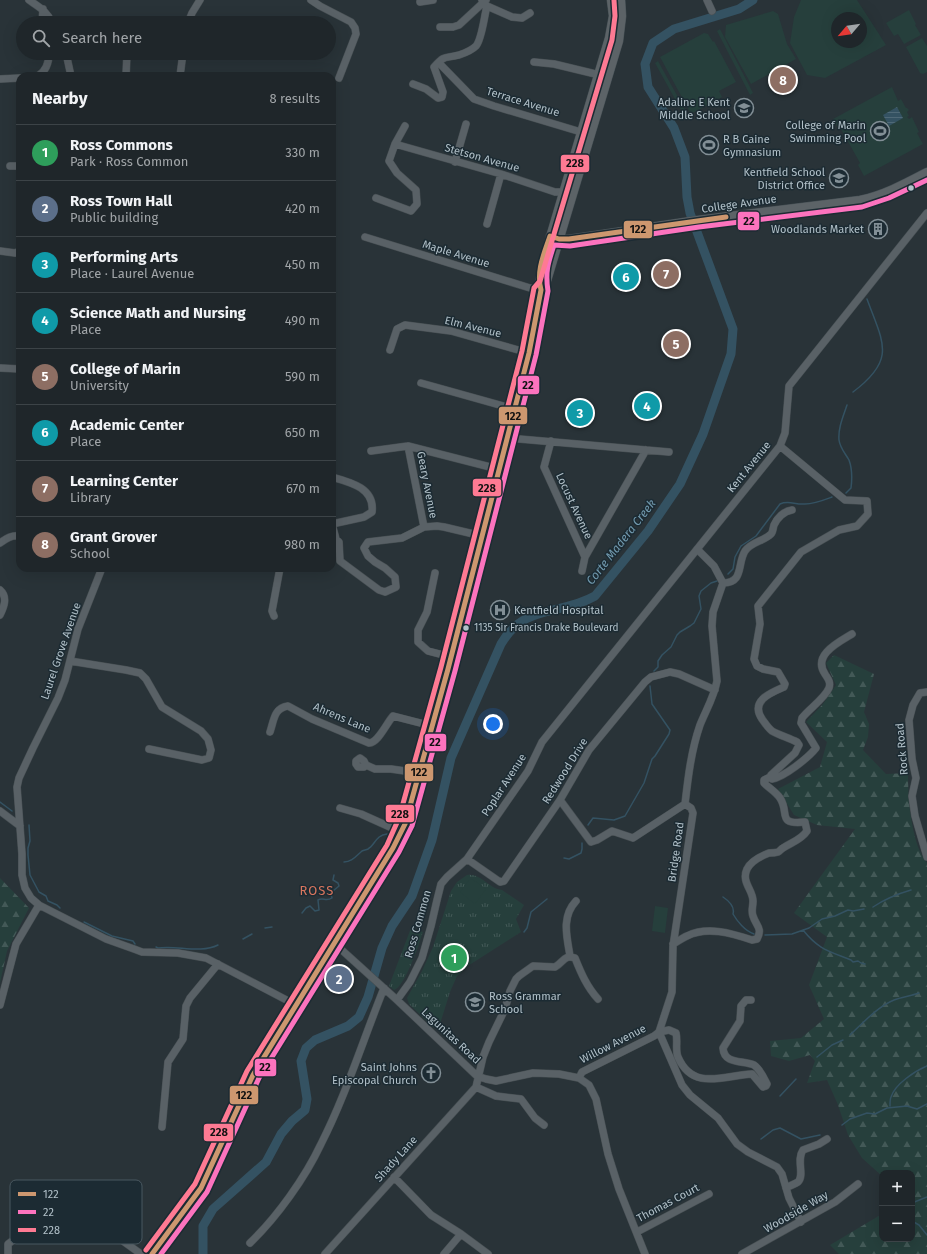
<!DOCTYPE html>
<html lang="en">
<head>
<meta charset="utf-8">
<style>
  :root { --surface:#1f262a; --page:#2c3236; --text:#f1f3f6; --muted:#a1a5a8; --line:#3c4347; --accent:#b45309 }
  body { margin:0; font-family:"Fira Sans",sans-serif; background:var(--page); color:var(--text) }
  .controls { position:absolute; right:12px; bottom:12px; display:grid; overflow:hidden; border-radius:8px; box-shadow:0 4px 16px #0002 }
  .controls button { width:36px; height:36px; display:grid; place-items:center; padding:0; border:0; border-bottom:1px solid var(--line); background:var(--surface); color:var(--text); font:20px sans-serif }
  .compass { position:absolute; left:831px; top:12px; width:36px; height:36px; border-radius:50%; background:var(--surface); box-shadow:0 4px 16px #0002; rotate:241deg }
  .you { position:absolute; left:493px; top:724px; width:14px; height:14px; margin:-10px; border:3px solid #fff; border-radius:50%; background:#1a73e8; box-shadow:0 0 0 6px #1a73e833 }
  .badge { display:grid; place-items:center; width:26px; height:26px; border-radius:50%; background:var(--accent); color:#fff; font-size:13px; font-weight:700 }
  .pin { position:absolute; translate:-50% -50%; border:2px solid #fff; box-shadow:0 1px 4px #0006 }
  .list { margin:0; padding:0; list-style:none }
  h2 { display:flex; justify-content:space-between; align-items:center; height:52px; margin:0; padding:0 16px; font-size:17px }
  h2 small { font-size:13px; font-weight:400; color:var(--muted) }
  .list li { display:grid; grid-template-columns:26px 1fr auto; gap:12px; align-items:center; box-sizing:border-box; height:56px; padding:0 16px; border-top:1px solid var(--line) }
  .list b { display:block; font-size:15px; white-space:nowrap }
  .list p { margin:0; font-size:13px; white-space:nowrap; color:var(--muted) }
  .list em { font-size:13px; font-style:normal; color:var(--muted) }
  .icon { flex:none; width:22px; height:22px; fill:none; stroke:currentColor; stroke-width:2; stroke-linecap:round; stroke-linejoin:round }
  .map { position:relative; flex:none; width:927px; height:1254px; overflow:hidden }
  .search { position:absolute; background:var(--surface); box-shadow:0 4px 16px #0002; left:16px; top:16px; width:320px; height:44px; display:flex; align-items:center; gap:10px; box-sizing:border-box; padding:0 14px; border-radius:22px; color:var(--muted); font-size:15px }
  .panel { position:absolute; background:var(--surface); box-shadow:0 4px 16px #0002; left:16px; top:72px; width:320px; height:500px; border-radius:12px }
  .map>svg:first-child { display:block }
</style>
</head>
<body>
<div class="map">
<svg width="927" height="1254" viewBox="0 0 927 1254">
  <defs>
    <pattern id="forest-firs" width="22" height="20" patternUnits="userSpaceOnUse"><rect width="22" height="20" fill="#263f3c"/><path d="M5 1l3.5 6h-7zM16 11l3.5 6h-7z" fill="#435957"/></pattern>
    <pattern id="park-tufts" width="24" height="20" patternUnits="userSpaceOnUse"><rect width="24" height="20" fill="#263f3c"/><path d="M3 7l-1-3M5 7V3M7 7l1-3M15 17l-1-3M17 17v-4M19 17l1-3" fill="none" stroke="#435957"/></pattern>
    <pattern id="water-rules" width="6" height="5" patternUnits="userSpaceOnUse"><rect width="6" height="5" fill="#345262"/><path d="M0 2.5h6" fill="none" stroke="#4f6977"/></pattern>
  </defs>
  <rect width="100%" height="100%" fill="#293338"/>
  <!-- forest -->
  <path fill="url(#forest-firs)" d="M834,655L874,674L864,712L869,724L868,737L863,750L886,774L908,773C908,798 910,823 918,847C920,853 924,858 927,863V1254H839L830,1245L882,1214V1239H912V1173H882V1176L862,1158L848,1135L838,1105L827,1080L807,1083L815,1061L810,1055L789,1061L771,1056L770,1041L801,1038L824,1019L809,985L827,937L794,913L855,829L817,825L794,815L778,789L820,767L827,742L806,722L823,704L836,685L826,663Z
    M0,878L29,908L7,951L0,983Z"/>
  <!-- park -->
  <path fill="url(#park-tufts)" d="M467,875C481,873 489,889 502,890L524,905L516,919L521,932L463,969L462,972L457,976L450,992L439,1027H433L409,1004L407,998L422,971L433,947L451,891L457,882Z
    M411,928L423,932C419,944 405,987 394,990L389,986Z"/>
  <!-- garden -->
  <path fill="#263f3c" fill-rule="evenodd" d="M801,0H857L886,45L825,78L807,75L790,43L794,17ZM837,18H861V42H837Z
    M909,10L916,24L915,25L921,35L904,44L898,34L894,36L886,23Z
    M773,11L778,14L787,44L796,59L751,84L725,37L726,25Z
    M720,29L753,93L750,95L717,31Z
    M704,33L708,34L713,42L714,41L736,82L719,91L722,97L691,114L660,57Z
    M922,38L927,46V72L923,74L920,73L906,47Z
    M658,61L689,117L686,119L655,63Z
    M892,87L898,101L901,99L906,108H907L909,110L907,112L909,116L907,117L909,119L912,117L919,132L917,133L923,144L864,176L858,165L860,163L841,129L839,130L833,119Z
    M472,879L486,889L475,904L460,892L469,880Z
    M655,906L668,908L665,933L652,931Z"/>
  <!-- water -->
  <path fill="url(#water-rules)" d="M897,107L903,118L889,126L883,115Z"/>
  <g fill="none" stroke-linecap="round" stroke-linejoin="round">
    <!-- stream -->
    <path stroke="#345262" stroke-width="1.5" d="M853,392C897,359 883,343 867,299
      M846,493L851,488C852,480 852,468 849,460C845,453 840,448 839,440C838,428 843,417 847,405
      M728,574L733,569L735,557L741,546L756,536L780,504C789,500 795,505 805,504C814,504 824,500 832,497
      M654,671L658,667V661L662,655L671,647L677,635L680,632L690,626L694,623L701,609L699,596L701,591L711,583L717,581
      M0,802L12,811
      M29,825L30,841L28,848V855L30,875L39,892L46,896L48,901L57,905L60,908
      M588,825L593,818L614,820L625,816L644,783L652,759L655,756L669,734L670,730L652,704L650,686
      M564,858L569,859L581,853L582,849V843
      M344,862C352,862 356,856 362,851C364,850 366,850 368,849C375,845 376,835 387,834
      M723,897C729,901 735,907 733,914C737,921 745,931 754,934
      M873,907C885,899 897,894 911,890
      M302,913L306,908L310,906L315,911L319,910L318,900C323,897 326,902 332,898L331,894L333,891L339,886L338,883L333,880L334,875
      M84,922L112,936L133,941L135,944
      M265,928L272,927
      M803,930C819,950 829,951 851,960L853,962L858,961L861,963L865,964
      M524,932L527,928L531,912L547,899
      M765,935L792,934L809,928L822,919L835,916L848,910L853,911L864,909
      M243,939L252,934
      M156,947L158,948C177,945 200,954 218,945
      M850,1035C863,1023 877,1007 894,1000C902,997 911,996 919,993
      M817,1057L832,1045L843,1040
      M780,1096L796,1079
      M890,1106C890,1104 890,1099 891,1097C895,1084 915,1071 927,1066
      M842,1125L850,1119L867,1113L875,1114L887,1108L907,1106L917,1109L927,1104
      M761,1139L773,1130L780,1128L801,1139L820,1135
      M912,1203L927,1197
      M912,1221L919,1225L927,1235"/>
    <!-- river -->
    <path stroke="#345262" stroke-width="9" d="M203,1254V1226L213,1209L266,1162L281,1134L292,1121L305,1110L307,1099L301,1061L306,1048L315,1040L348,1026L359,1017L368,997L382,948L392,926L412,896L432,840L451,758L501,644C525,603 560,616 595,596L648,531L680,484L703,434L731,354L733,329L690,213L687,197L685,157L674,128L648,87L645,64L653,43L674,29L739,9L753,0"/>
    <defs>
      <path id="minor" d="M29,0C39,7 47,11 52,23
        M311,0L320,6L351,22L355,28L356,34L339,78
        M707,0L712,11
        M420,2L433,0
        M487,6L512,17L522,18L530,13
        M42,23L43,9
        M188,23L192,13L200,0
        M440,27H453L459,25L486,0
        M66,53L71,76
        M534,62L554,64L608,77
        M439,63L474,99L494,106L591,135
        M38,76C46,71 49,63 49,53
        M126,76L127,53
        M180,76L183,53
        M0,79L20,78
        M413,84L426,89L438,98L442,97L443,92L434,67C446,54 444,59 459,55C465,53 471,51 476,46C482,39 484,17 487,6L482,0
        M395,144L501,174L555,192H563
        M455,162L466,124
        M10,166H20
        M376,198L411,211L417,204L416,190L397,173L389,161L395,144L405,126
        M487,224L501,174
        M365,237L530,288L541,290
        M0,251L15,253L20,251
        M390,350L397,329L405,325L451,331L529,353
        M0,368L20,369
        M421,383L514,409
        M507,438L669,452
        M551,441L544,467L585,557
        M408,446L424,527
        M780,446L845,500L867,501L868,514L857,526L839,530L801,552L758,606L760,624L754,659L757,666L763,669L778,672L785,684L784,687C770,693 750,701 762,719C765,723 768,728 772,731C779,735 789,738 797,742L799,745L795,753L771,775L770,777L772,779C784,777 808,758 816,748L801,723L802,718C809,709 825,698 829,688C831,682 828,679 825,674C812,655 839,642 852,634
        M371,451L408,446L498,469
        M332,477C350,482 375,488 372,512L364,517L332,524
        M332,524L336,539L339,542L340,561L379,590L385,592L396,587L395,577L385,568L375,562L368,556L364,548L368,542L402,538L424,527L437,526L444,527L482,536
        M0,543C7,538 11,535 20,536
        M102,568L78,629L65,680L58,698L33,748L19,778L17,787L22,854V875L25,888L31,898L39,905L106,939L134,949L142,952L178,953L206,958L296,1005
        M582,571L585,557L646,450
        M435,573L427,612L418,630V642L428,651L451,657
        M723,583C744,583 737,564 745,551C751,542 764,541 771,534C773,532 773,528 774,525C777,518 784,511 792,510
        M0,590C8,597 4,607 0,615
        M274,616L272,611L280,568
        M70,661L126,670L140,673L146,679L162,707L201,731L208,739L211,750L209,758L202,760L149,749
        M927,692L920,693L913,705L909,720L912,759L916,778L912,796L915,816L927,857
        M270,732C274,720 274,708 288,706L312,719L369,743C378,743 386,724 393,716L432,726
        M366,765L364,767H358L356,764V761L360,758L364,761L366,765L375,769H391L419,773
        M560,800L591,842L597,840L612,831L633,838L685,804
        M340,808L361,814L401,832
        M0,811L20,826
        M467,859L500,882L504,881L560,800L589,750L645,682L651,677L670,672L679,674L715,690
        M334,943L397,1000L477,1076L486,1079L496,1081L533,1073L559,1074L579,1078L589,1085L596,1099L608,1154L619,1189L645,1254
        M673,944C677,942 682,938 687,936C707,926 731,933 752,940L757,939C763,928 756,926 753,916C751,911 753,907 753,901C753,890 741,882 747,869C751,861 761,856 769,853C772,853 775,853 778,852C780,851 781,849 783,848C792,842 801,840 807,831L805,822C776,825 790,813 780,798C776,792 769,788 764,783V780L770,777
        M570,956C567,937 561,917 576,901
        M397,1000L410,982L422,958L431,926L437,900L441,884L447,877L467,859L528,771L542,742L780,446L785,433L789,386L927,213
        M0,1005L16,944L39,905
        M659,1032L672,992L673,946L693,813L691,808L685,804C688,778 691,751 700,725C706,710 714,697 717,681L712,626L713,612L723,583L714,566L697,549
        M659,1032L669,1030L676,1033C678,1041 675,1050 678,1057C693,1092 725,1075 752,1074L763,1087L766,1086L767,1084C764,1078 760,1069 754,1065C744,1060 724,1065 723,1048L740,1021L741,1006L746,1000H751
        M659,1032L682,1085L690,1095L718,1118L737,1144L748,1152L777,1167L782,1174L789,1198L801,1222
        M579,1078L582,1072L654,1036L659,1032
        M476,1087L496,1096L521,1099L535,1118L544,1125
        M162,1127L168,1062L183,1039L186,1006L190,998L218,964
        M394,1177L431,1215L461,1234L488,1254
        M786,1188C789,1186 795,1184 798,1182C805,1175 796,1160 803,1150L819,1144L827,1139
        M637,1232L709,1194
        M250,1243C277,1217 305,1178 321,1144C346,1095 363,1040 384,988
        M8,1254V1244L34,1225L48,1236L66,1238L91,1218L141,1254
        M325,1254L476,1087L483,1057L489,1042L505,1009L510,991L516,979L519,976L533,966L555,967C564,962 564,954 575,958C581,973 587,987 598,999
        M444,1254L461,1234
        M742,1254L835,1202L858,1184"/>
      <path id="major" d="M550,236L559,239H569L698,220L860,200C884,195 906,183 927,172
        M541,290L539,283L545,254L609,38L613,16L611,0
        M152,1254L201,1188L253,1075L393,848L406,820L448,669L529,353L541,290L546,284L619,41L622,16L621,0"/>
    </defs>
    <!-- minor casing -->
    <use href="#minor" stroke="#474f53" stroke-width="8"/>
    <!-- major casing -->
    <use href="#major" stroke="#465055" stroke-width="9"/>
    <!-- minor -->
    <use href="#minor" stroke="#596166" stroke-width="7"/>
    <!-- major -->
    <use href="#major" stroke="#5c6367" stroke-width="8"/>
    <defs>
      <path id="bus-1" d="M550,236L559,239H569L726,217
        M152,1254L201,1188L253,1075L393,848L405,824L448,669L529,353L541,290C536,271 544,254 550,236"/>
      <path id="bus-2" d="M161,1254L207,1192L259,1078L399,852L412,826L455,671L536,355L548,291C545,272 548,263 554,245L570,246L699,227L862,207L889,198L927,180"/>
      <path id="bus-3" d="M146,1250L195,1184L247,1071L387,845L399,818L441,667L522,351L534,288L540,281L612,40L615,16L614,0"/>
    </defs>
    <!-- bus-1 casing -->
    <use href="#bus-1" stroke="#1c2b33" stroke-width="8"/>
    <!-- bus-2 casing -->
    <use href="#bus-2" stroke="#1c2b33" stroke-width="8"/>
    <!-- bus-3 casing -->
    <use href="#bus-3" stroke="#1c2b33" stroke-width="8"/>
    <!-- bus-1 -->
    <use href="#bus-1" stroke="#cd976f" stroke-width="5"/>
    <!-- bus-2 -->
    <use href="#bus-2" stroke="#fc73be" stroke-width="5"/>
    <!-- bus-3 -->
    <use href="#bus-3" stroke="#fe7a93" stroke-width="5"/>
  </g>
  <!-- icons -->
  <defs>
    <symbol id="school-ring" viewBox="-11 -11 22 22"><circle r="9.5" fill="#1c2b33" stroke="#828f96" stroke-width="1.5"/><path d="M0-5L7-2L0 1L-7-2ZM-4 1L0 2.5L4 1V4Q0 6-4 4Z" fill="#828f96"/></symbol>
    <symbol id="stadium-ring" viewBox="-11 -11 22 22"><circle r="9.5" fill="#1c2b33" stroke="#828f96" stroke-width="1.5"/><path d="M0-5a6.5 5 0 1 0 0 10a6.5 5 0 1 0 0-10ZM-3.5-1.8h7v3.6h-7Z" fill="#828f96"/></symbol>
    <symbol id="building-ring" viewBox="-11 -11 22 22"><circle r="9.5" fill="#1c2b33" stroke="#828f96" stroke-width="1.5"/><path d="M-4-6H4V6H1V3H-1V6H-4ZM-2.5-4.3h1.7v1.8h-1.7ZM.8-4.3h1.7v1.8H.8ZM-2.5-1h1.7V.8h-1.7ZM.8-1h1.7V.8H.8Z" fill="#828f96"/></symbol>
    <symbol id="hospital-ring" viewBox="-11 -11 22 22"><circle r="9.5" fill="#1c2b33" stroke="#828f96" stroke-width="1.5"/><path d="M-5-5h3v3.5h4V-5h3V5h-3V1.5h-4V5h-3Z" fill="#828f96"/></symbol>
    <symbol id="church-ring" viewBox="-11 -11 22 22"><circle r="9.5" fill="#1c2b33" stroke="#828f96" stroke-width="1.5"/><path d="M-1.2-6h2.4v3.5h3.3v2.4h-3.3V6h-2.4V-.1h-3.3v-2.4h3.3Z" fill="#828f96"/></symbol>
  </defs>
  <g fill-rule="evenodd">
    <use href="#school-ring" x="733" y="97" width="22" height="22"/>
    <use href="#stadium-ring" x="869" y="120" width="22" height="22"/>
    <use href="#stadium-ring" x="698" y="134" width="22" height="22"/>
    <use href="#school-ring" x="828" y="167" width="22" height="22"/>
    <use href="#building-ring" x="867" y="218" width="22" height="22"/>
    <use href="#hospital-ring" x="489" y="599" width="22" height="22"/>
    <use href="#school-ring" x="464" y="991" width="22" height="22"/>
    <use href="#church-ring" x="420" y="1062" width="22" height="22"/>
  </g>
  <!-- markers -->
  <g fill="#b2c1c9" stroke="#1c2b33" stroke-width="1.5">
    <circle cx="911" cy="188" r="3.5"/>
    <circle cx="466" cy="628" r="3.5"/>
  </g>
  <g text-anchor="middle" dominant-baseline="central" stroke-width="3" stroke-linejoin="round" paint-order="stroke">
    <!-- bus labels -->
    <g font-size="10" fill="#b2c1c9" stroke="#1c2b33" text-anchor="start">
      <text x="474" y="628">1135 Sir Francis Drake Boulevard</text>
    </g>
    <!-- street labels -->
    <g font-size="11" fill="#b2c1c9" stroke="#1c2b33">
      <text transform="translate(523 102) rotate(17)">Terrace Avenue</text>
      <text transform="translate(482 158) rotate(16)">Stetson Avenue</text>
      <text transform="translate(739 204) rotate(-8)">College Avenue</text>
      <text transform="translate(456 254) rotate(17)">Maple Avenue</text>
      <text transform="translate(473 327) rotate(14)">Elm Avenue</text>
      <text transform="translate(749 467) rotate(-51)">Kent Avenue</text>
      <text transform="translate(427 485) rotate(79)">Geary Avenue</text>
      <text transform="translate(574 506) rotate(65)">Locust Avenue</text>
      <text transform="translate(61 651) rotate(-71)">Laurel Grove Avenue</text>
      <text transform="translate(342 718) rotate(23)">Ahrens Lane</text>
      <text transform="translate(902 749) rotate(-95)">Rock Road</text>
      <text transform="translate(565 771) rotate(-58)">Redwood Drive</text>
      <text transform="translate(504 785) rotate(-57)">Poplar Avenue</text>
      <text transform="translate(676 852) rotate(-82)">Bridge Road</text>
      <text transform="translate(418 924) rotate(-74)">Ross Common</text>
      <text transform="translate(451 1036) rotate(43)">Lagunitas Road</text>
      <text transform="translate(613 1044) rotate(-27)">Willow Avenue</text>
      <text transform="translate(396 1159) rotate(-48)">Shady Lane</text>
      <text transform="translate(668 1203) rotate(-28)">Thomas Court</text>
      <text transform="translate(796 1212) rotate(-30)">Woodside Way</text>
    </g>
    <!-- poi labels -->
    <g font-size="11" fill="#b2c1c9" stroke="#1c2b33" text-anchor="end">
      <text x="730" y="102">Adaline E Kent<tspan x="730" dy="13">Middle School</tspan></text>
      <text x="866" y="125">College of Marin<tspan x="866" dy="13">Swimming Pool</tspan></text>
      <text x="723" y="139" text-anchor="start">R B Caine<tspan x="723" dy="13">Gymnasium</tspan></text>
      <text x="825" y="172">Kentfield School<tspan x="825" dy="13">District Office</tspan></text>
      <text x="864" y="229">Woodlands Market</text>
      <text x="514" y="610" text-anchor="start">Kentfield Hospital</text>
      <text x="489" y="996" text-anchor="start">Ross Grammar<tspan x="489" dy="13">School</tspan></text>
      <text x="417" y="1067">Saint Johns<tspan x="417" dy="13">Episcopal Church</tspan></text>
    </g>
    <!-- water labels -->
    <g font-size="12" font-style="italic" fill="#7199ae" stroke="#1c2b33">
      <text transform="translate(621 542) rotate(-52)">Corte Madera Creek</text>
    </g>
    <!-- quarter labels -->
    <g font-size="13" letter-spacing="1" fill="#d9765e" stroke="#1c2b33">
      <text x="317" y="890">ROSS</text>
    </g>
  </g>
  <!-- legend -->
  <rect x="10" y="1180" width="132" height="64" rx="6" fill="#1c2b33" stroke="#495860" stroke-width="1"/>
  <rect x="18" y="1192" width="18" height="4" fill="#cd976f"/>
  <rect x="18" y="1210" width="18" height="4" fill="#fc73be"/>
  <rect x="18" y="1228" width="18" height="4" fill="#fe7a93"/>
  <g font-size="11" fill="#b2c1c9">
    <text x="43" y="1198">122</text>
    <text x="43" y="1216">22</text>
    <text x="43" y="1234">228</text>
  </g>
  <g stroke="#1c2b33" stroke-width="1.5">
    <rect x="560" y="154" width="30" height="19" rx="4" fill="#fe7a93"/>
    <rect x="737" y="211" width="23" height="20" rx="4" fill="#fc73be"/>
    <rect x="623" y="220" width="30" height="19" rx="4" fill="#cd976f"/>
    <rect x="517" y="375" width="23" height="20" rx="4" fill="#fc73be"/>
    <rect x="498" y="406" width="30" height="19" rx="4" fill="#cd976f"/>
    <rect x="472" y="478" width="30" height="19" rx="4" fill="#fe7a93"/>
    <rect x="424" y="733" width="23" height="19" rx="4" fill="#fc73be"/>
    <rect x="404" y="763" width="30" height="19" rx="4" fill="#cd976f"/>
    <rect x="385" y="804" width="30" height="19" rx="4" fill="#fe7a93"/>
    <rect x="254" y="1058" width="23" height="19" rx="4" fill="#fc73be"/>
    <rect x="229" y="1085" width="30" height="20" rx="4" fill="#cd976f"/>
    <rect x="203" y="1123" width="31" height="19" rx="4" fill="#fe7a93"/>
  </g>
  <g font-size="11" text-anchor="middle" font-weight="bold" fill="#111">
    <text x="575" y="167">228</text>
    <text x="749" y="225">22</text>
    <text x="638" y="233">122</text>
    <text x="528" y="389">22</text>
    <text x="513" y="420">122</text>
    <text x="487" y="492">228</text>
    <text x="435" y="746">22</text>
    <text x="419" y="776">122</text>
    <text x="400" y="818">228</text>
    <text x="265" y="1071">22</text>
    <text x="244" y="1099">122</text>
    <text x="219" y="1136">228</text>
  </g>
</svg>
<div class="controls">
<button>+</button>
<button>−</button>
</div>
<svg class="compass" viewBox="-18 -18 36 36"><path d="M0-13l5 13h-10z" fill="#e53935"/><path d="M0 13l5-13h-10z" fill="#a1a5a8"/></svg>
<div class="you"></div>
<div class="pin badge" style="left:454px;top:958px;background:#2e9e5b">1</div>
<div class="pin badge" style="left:339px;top:979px;background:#5c6f8a">2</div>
<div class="pin badge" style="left:580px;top:413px;background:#0f9aa8">3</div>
<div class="pin badge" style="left:647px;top:406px;background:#0f9aa8">4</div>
<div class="pin badge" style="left:676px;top:344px;background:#8d6e63">5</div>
<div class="pin badge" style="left:626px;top:277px;background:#0f9aa8">6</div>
<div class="pin badge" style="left:666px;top:274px;background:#8d6e63">7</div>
<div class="pin badge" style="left:783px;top:80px;background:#8d6e63">8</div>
<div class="search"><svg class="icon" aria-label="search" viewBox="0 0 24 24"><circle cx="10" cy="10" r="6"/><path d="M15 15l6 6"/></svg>Search here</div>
<section class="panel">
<h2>Nearby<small>8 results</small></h2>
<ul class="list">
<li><span class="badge" style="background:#2e9e5b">1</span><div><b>Ross Commons</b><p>Park · Ross Common</p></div><em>330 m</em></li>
<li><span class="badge" style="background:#5c6f8a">2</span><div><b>Ross Town Hall</b><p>Public building</p></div><em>420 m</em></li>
<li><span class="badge" style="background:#0f9aa8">3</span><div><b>Performing Arts</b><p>Place · Laurel Avenue</p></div><em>450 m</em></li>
<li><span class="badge" style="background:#0f9aa8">4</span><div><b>Science Math and Nursing</b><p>Place</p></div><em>490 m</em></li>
<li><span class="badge" style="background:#8d6e63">5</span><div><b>College of Marin</b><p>University</p></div><em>590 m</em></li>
<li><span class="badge" style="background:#0f9aa8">6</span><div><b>Academic Center</b><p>Place</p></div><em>650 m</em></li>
<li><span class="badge" style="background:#8d6e63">7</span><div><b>Learning Center</b><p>Library</p></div><em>670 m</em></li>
<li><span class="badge" style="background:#8d6e63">8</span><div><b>Grant Grover</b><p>School</p></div><em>980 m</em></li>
</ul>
</section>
</div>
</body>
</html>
